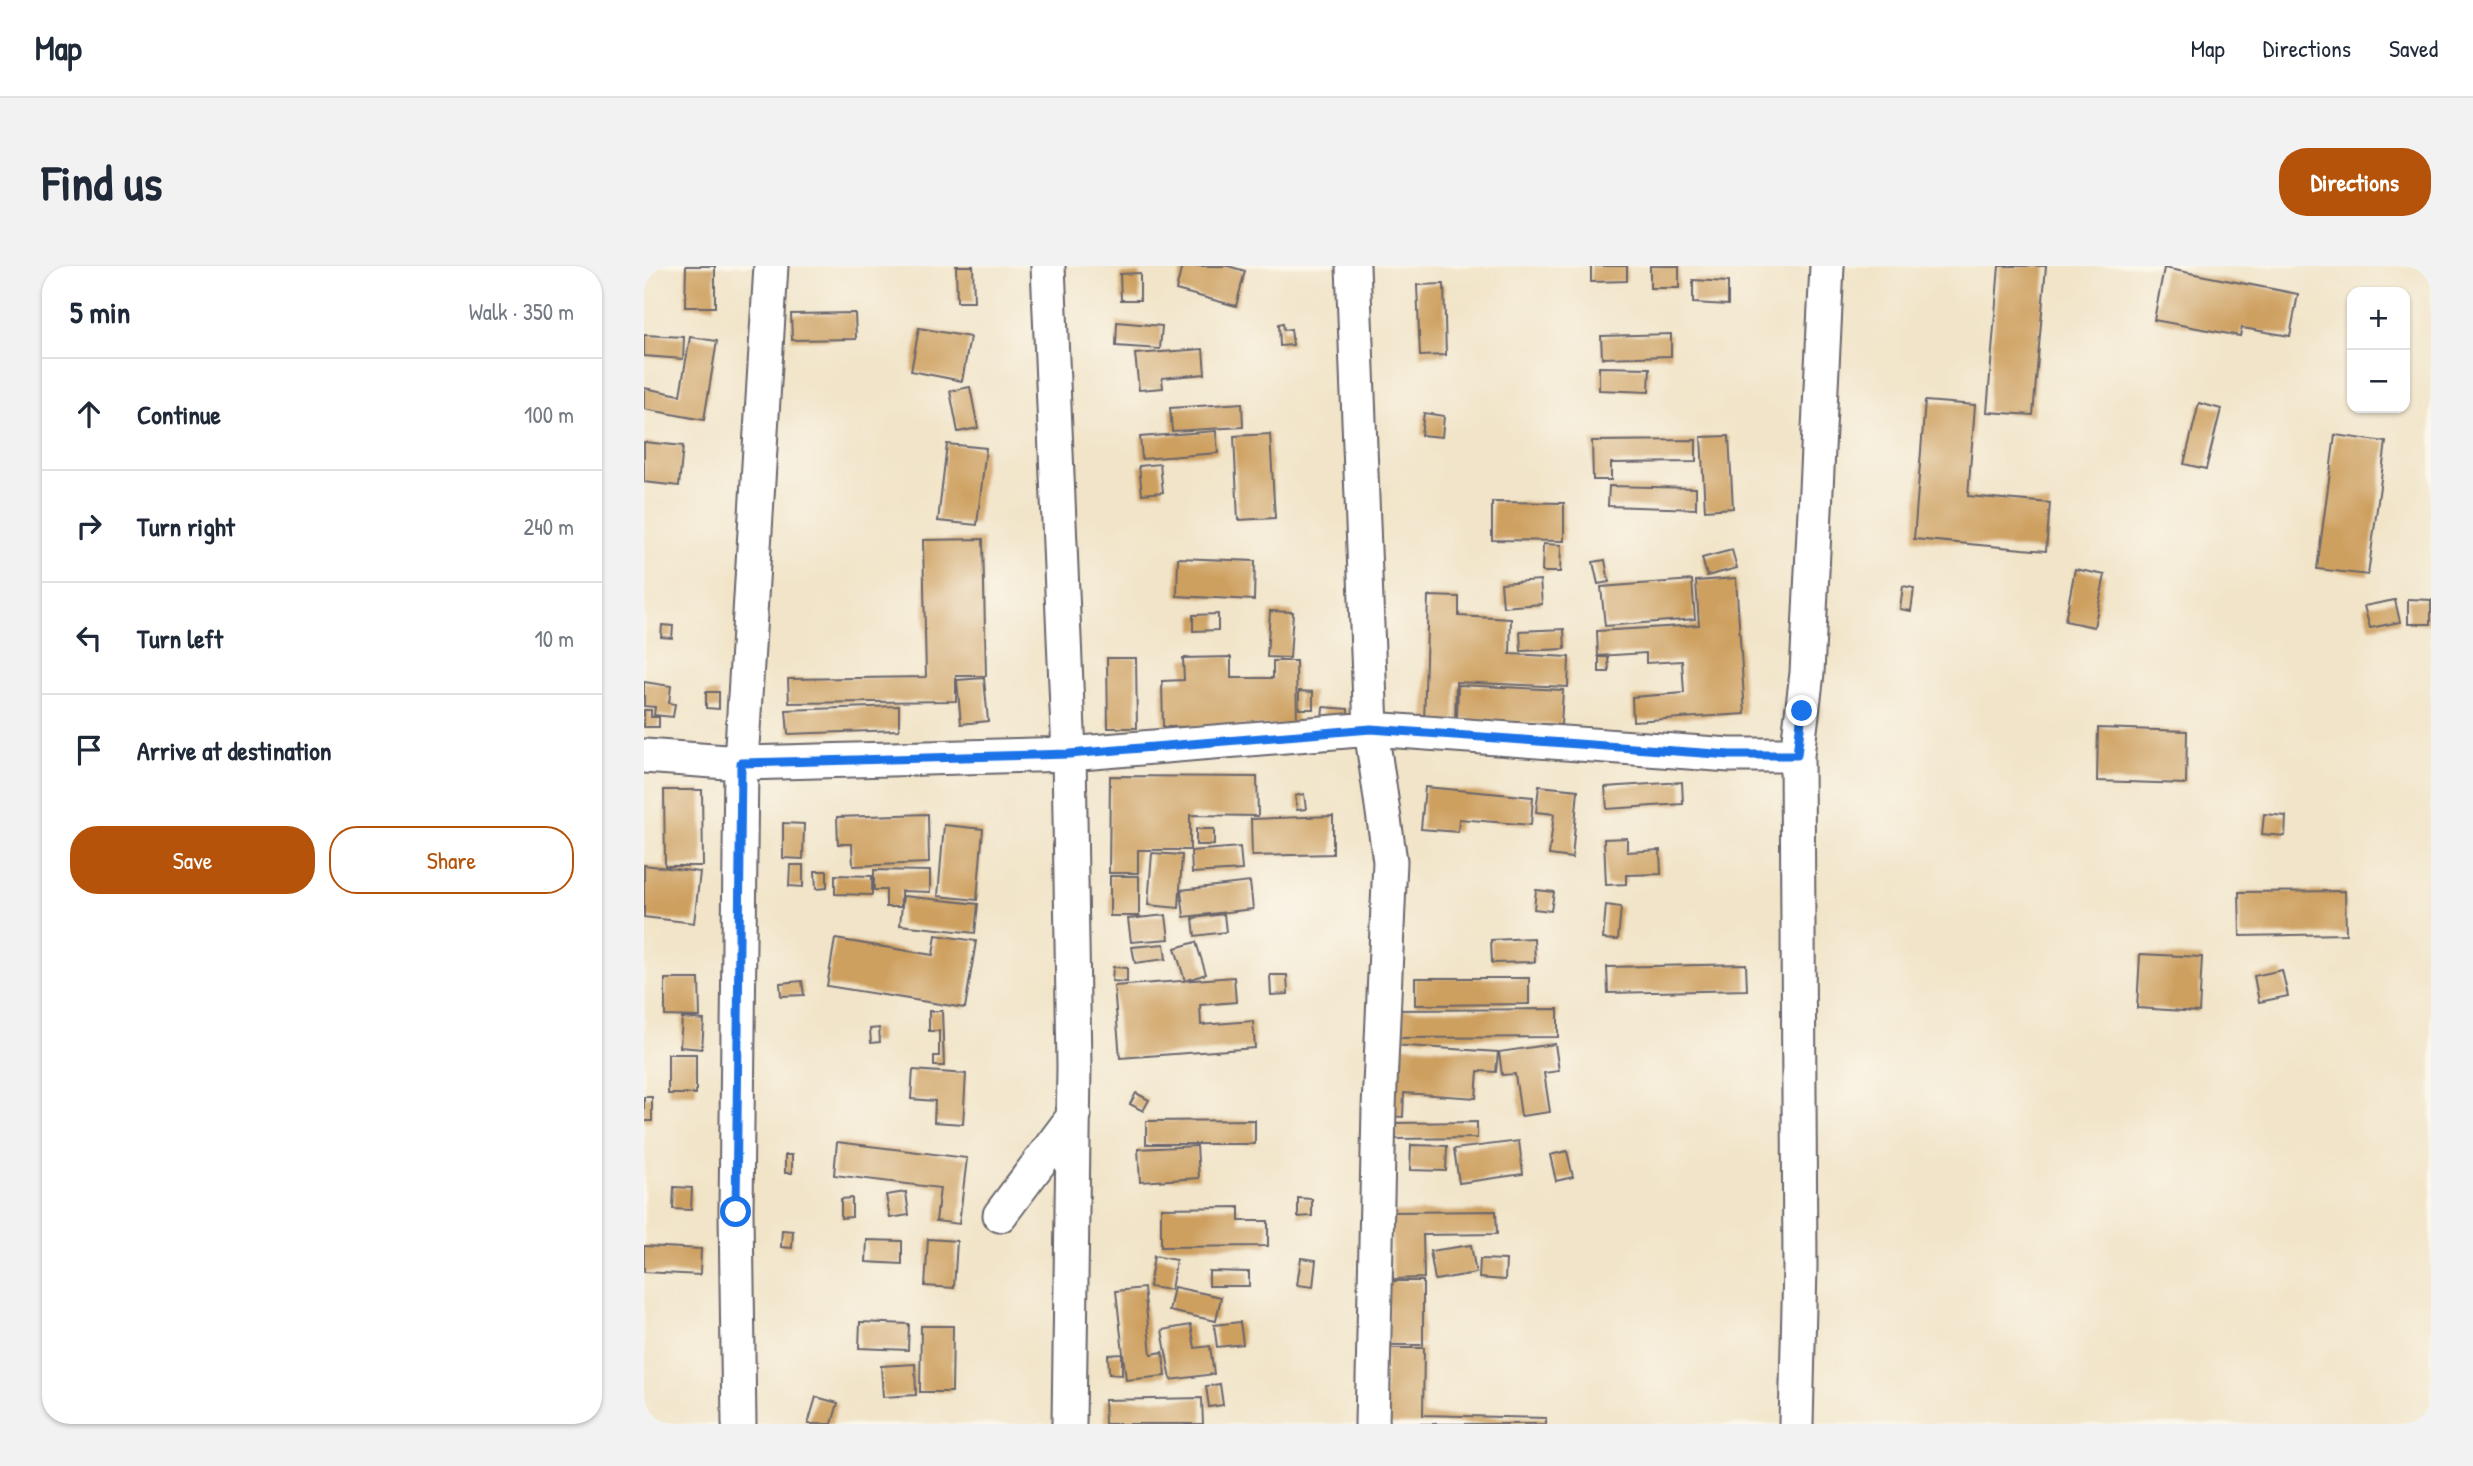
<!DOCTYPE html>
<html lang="en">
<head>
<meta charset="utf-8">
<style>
  :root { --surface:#fff; --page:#f2f2f3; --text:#1f2937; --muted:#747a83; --line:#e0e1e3; --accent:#b45309 }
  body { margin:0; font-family:"Patrick Hand",sans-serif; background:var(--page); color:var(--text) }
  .controls { position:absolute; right:21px; top:21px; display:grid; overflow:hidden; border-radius:14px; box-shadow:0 2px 5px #0004 }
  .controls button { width:63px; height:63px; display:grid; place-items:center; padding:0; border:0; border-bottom:2px solid var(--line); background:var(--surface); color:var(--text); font:35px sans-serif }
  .stop { position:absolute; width:21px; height:21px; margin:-16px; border:5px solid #1a73e8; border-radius:50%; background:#fff }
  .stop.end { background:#1a73e8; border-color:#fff; box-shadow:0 2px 7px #0008 }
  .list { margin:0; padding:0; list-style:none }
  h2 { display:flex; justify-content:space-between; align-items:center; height:91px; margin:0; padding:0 28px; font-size:30px }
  h2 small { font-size:23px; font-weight:400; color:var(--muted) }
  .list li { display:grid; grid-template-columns:46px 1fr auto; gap:21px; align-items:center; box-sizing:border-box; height:112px; padding:0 28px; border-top:2px solid var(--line) }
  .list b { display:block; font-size:26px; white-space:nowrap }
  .list em { font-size:23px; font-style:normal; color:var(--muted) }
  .actions { display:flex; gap:14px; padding:21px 28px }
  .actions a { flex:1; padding:16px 0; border:2px solid var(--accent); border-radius:28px; text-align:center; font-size:24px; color:var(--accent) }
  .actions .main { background:var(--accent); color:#fff }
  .icon { flex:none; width:38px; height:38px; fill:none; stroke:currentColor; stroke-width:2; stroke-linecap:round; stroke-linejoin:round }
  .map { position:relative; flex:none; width:1787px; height:1158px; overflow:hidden; border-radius:28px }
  header { display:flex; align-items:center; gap:42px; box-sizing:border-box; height:98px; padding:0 35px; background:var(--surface); border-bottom:2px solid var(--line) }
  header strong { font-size:33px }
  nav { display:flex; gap:38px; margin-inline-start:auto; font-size:24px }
  .intro { display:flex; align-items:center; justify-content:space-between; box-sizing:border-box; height:168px; padding:0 42px }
  h1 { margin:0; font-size:49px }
  .button { padding:18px 32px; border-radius:28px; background:var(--accent); color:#fff; font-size:24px; font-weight:700 }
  main { display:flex; gap:42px; padding:0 42px }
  aside { flex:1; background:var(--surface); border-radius:28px; box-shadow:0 2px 5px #0004 }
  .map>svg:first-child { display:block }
</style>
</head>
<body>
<header>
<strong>Map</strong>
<nav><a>Map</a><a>Directions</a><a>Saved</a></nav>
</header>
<div class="intro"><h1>Find us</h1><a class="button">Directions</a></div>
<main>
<aside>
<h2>5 min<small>Walk · 350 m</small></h2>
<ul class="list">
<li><svg class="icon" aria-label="ahead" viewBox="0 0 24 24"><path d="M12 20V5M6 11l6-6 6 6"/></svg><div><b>Continue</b></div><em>100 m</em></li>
<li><svg class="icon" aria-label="right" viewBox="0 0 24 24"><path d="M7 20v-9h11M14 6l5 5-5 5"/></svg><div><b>Turn right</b></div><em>240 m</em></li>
<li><svg class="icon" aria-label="left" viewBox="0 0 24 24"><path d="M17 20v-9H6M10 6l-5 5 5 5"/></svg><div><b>Turn left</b></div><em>10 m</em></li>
<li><svg class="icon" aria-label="arrive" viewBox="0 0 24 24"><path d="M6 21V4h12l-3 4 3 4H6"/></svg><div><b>Arrive at destination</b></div></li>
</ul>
<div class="actions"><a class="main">Save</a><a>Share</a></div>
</aside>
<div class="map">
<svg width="1787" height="1158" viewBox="0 0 1787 1158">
  <rect width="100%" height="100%" fill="#fbf7ec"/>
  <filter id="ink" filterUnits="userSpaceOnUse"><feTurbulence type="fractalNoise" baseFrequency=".0143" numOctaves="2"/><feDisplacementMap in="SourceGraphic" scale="14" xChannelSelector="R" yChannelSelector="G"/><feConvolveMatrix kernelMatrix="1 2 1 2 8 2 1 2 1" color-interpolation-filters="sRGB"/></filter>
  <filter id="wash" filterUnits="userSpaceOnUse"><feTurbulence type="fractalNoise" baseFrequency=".00686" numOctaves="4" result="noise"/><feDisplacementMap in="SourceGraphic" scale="28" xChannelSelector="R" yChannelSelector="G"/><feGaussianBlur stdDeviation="1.57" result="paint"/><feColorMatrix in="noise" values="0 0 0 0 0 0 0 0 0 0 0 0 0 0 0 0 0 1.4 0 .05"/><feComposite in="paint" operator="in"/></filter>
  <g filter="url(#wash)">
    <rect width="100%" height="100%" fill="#f1e4c8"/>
    <g id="blocks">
      <!-- building -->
      <path fill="#cea061" d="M42,0H71V41H41Z
        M312,0H329L330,36H313Z
        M538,0H584L601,5L592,40L532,24Z
        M947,0H983V15L947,16Z
        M1006,0H1035V22H1006Z
        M1355,0H1402L1389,149L1343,146Z
        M1520,2L1654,28L1646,70L1598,62L1596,70L1510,54Z
        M496,7V34H477L476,8Z
        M1049,14L1084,16V39L1049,37Z
        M800,18L802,89L776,90L773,19Z
        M211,47L212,73L148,74L147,48Z
        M473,56L518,60L516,83L472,80Z
        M639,57L640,64L647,63L649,79L636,80L635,58Z
        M275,62L326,71L318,115L267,105Z
        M1027,68V90L958,92L957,70Z
        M0,69L40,71L39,93L0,90Z
        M46,71L73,75L60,154L0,143V122L36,129Z
        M559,83L561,108L518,112L519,122L495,124L491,88Z
        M955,101L1006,102L1005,126L955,124Z
        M326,121L334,162L314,166L306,125Z
        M1281,135L1331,139L1324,230L1406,237L1402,285L1270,273Z
        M598,137L599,161L528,165L526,142Z
        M1555,137L1577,143L1562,203L1540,198Z
        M780,147L800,150L798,171L777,169Z
        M572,165L574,187L498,193L496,171Z
        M626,168L631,252L594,254L590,170Z
        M1691,169L1742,176L1724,309L1673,303Z
        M1085,170L1089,242L1061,244L1057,171Z
        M1052,174V196L967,197V214H949L948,175Z
        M0,176L39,180L35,220L0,216Z
        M303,178L342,182L333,259L294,255Z
        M516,198L519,226L498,228L495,200Z
        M965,220L1052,222V243L964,240Z
        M848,236L920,237V275L848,274Z
        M339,273L342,410H312V435L145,437L144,413L282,411L279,274Z
        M899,278L917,279L916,306H898Z
        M1088,284L1093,302L1063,310L1058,292Z
        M534,292L611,295L610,334L533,330Z
        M961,294L965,316L954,318L949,296Z
        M1431,303L1461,309L1450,361L1421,355Z
        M1092,312L1101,448L989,455L988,431L1040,427L1038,395L1002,397V387L954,390L953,365L1055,359L1052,315Z
        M896,314L898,338L859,341L857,317Z
        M1048,314L1051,353L961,360L957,321Z
        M1259,320L1270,322L1267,345L1256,343Z
        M784,330L815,331V350L867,353L866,388L925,391L924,421L812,416L811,457L780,456Z
        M1764,333L1787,334V358H1764Z
        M1751,334L1756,356L1726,362L1720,340Z
        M626,345L649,346L646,392L623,391Z
        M574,348V364L549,365V349Z
        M18,359L29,360L28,372L17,371Z
        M920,363L921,383L877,385L876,365Z
        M587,391V412H629V395H652L653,460L519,461L518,415L540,414L539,392Z
        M955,391H964L965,406H955Z
        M463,392H492L493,462H464Z
        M340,412L344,455L317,458L313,414Z
        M0,416L27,420L25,437L31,438L29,451L10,449L11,441L0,440Z
        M814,419L919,424L917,459L813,453Z
        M655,425L669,426V443H655Z
        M62,426H75V443L62,442Z
        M255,440V464L144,468L142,444Z
        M679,441L704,443L703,457L678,455Z
        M0,444H7V451H15V461H0Z
        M1454,462L1543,465L1542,518L1453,515Z
        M466,510L613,511L614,550L546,549V584H494V607H465Z
        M1038,516L1039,538L963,543L961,521Z
        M895,520L934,524L928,592L905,589L910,548L892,546Z
        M781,521L889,531L887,559L815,553L814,566L777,563Z
        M20,524H58L59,600H21Z
        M660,528L662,543L653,544L651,530Z
        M284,548L285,597L209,600L208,578H194L193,551Z
        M1620,548L1642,550L1641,570L1618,568Z
        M689,550V588L608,590L607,553Z
        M139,557L160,558L159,593L139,592Z
        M300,559L339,563L333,634L294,630Z
        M552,563H570V579H552Z
        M983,572V586L1016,584L1017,608L982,609V618L962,619L960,573Z
        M596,581L598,604L548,607L547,585Z
        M508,587L538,589L535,642L504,639Z
        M0,599L56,606L50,657L0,651Z
        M146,599H159V621L145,620Z
        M230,604L286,605V626L257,625V641H242V624H230Z
        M171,605H183V622L172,623Z
        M191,609L228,610V629L191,628Z
        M466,610H495V650H466Z
        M606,616L609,643L540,651L537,624Z
        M892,624L910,626L907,645L890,643Z
        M1701,625L1702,668L1596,670L1595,626Z
        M259,630L334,638L331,667L256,659Z
        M962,639L977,641L974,674L959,673Z
        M580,648L582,666L551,670L549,652Z
        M522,649L525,673L487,676L484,653Z
        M292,669L332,675L321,742L183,720L191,673L289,689Z
        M890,672L891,696L848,697L847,674Z
        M552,676L562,708L541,715L531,682Z
        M520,678L522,693L491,697L488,681Z
        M1496,688L1558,691L1555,746L1493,742Z
        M1102,698L1103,724L964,727L963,701Z
        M469,701L483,702V716L468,715Z
        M1638,704L1644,730L1615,736L1610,710Z
        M626,709H643L644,728L627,729Z
        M590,711L592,736L556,739L557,759L609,755L611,782L476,792L470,720Z
        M771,712H885V738L771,739Z
        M21,713H55L56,751L21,750Z
        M158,715L160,729L137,730L136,717Z
        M914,743V771L747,772L746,744Z
        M285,745H298L300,800H290V790H295V765H285Z
        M38,752L60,754L58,783L36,781Z
        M235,762L236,776L227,777L226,763Z
        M911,778L915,805L900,807L906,846L877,850L871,808L858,809L855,786Z
        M748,779L854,786L852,806L834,805L832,832L760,827L759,851L744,850Z
        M24,788H52V828H24Z
        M269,804L322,808L319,858L290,856L291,835L267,833Z
        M492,827L505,834L499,845L486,838Z
        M0,831H8V855H0Z
        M611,854V878H502V855Z
        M833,856V872L752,873V857Z
        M875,875L879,908L815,917L810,883Z
        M193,876L323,892L315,958L292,955L296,922L190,909Z
        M767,879L803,880L802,905L766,904Z
        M553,880L555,912L496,916L494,883Z
        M923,885L929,911L912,915L906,889Z
        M141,889H148V907H141Z
        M30,921L48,922L47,944L29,943Z
        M262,926L265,949L246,952L242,929Z
        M208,932V951L197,952V933Z
        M654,932L668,933V950L654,951Z
        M595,941V955H624V980L517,981V942Z
        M852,945L853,968L779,969L780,1012L749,1013L747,946Z
        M138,964L149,965L148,982L137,981Z
        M284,973L313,975L310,1022L281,1020Z
        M223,974L258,975V998L222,996Z
        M827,979L832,1007L791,1014L786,985Z
        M0,980L57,983L56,1009L0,1006Z
        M510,990L532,994L527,1024L505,1021Z
        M657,992L672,994L669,1021L653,1019Z
        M836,993L862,994L861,1014L835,1012Z
        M565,1005L605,1006V1020H565Z
        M744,1015H779V1079H744Z
        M530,1021L577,1031L572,1055L525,1045Z
        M500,1022L507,1088L519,1086L521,1110L482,1114L472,1025Z
        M216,1056L265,1058L264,1084L215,1082Z
        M596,1056L599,1078L573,1081L570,1059Z
        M547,1059L551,1082L566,1080L570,1108L527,1114L518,1064Z
        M277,1060H309L308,1126H276Z
        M742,1082H780L779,1149L902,1152V1158H740Z
        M478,1088V1109L465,1108L464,1089Z
        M271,1098L272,1129L239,1131L237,1100Z
        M576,1118L579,1139L565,1141L562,1120Z
        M172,1131L194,1137L188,1158H164Z
        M558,1132L559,1158H461L460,1134Z"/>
    </g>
  </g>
  <g filter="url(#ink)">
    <use href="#blocks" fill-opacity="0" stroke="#6a666c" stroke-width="2"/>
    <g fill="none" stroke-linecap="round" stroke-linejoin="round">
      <defs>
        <path id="minor" d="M404,0L425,488L430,800L425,1158
          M709,0L727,463L746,595L735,842L728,1158
          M0,490L97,497L425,488L727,463L1086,489H1153L1163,407L1183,0
          M356,949L430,850
          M95,1158L92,946L97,497L127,0
          M1152,1158L1156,1001L1153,489"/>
      </defs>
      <!-- minor casing -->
      <use href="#minor" stroke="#6a666c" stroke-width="37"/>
      <!-- minor -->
      <use href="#minor" stroke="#fff" stroke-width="33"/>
    </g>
  </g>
  <g fill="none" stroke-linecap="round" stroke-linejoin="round" filter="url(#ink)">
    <!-- route -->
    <path stroke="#1a73e8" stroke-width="9" d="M92,946L97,497L425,488L727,463L1086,489H1153L1158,445"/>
  </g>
</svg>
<div class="controls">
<button>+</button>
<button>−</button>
</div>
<div class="stop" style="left:92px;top:946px"></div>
<div class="stop end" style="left:1158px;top:445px"></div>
</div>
</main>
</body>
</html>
